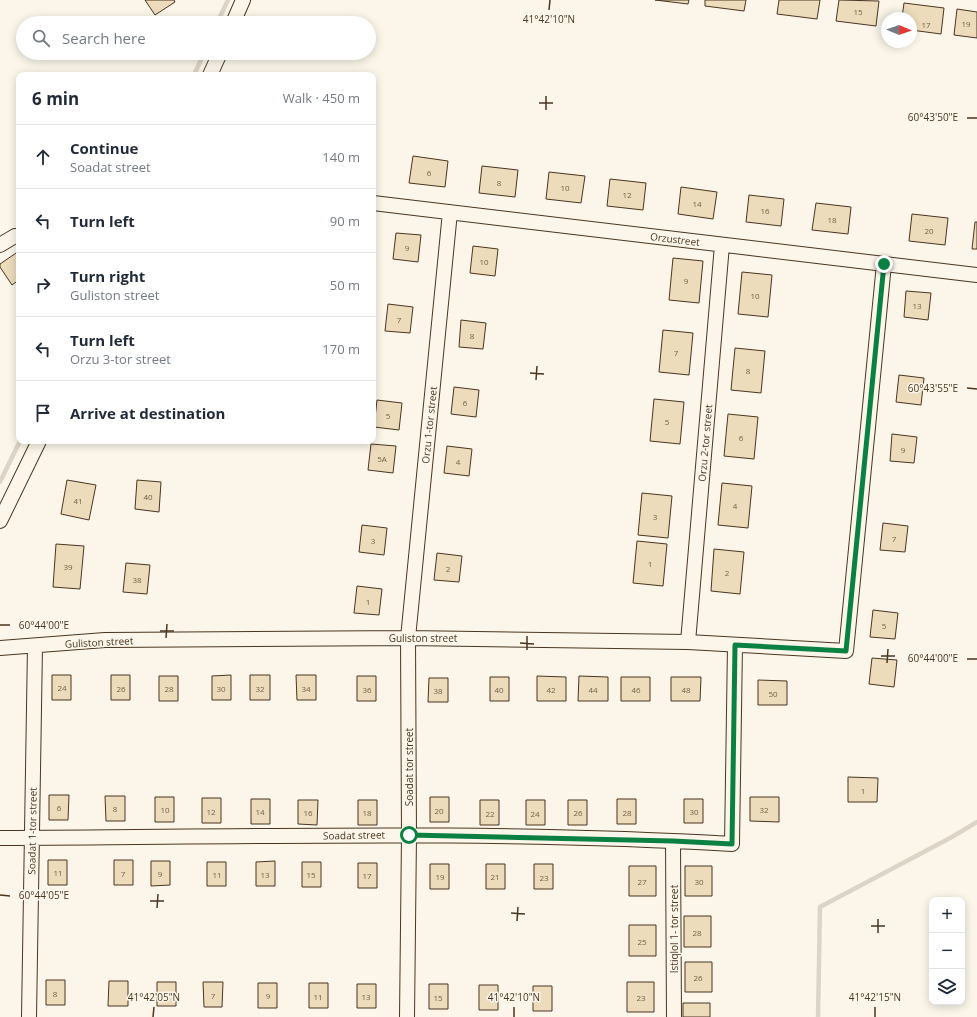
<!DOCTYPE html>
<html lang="en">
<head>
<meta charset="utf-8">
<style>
  :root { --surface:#fff; --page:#f2f2f3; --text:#1f2937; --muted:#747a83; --line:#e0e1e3 }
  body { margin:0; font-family:"Open Sans",sans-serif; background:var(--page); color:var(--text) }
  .controls { position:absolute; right:12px; bottom:12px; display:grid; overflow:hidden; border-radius:8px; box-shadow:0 2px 10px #0003 }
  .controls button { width:36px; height:36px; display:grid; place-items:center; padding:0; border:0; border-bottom:1px solid var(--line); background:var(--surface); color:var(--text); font:20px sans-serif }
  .compass { position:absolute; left:881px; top:12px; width:36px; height:36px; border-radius:50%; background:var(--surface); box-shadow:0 2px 10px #0003; rotate:92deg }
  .stop { position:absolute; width:12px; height:12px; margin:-9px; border:3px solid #0b8043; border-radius:50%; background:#fff }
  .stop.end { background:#0b8043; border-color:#fff; box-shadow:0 1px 4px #0008 }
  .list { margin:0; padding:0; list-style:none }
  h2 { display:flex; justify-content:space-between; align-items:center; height:52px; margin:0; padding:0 16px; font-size:17px }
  h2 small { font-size:13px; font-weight:400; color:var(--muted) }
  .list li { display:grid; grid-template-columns:26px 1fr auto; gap:12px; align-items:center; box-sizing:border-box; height:64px; padding:0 16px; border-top:1px solid var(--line) }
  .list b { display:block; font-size:15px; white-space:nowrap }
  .list p { margin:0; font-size:13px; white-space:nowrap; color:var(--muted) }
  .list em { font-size:13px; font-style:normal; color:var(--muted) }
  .icon { flex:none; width:22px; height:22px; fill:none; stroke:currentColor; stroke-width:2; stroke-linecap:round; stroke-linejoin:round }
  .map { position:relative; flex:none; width:977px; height:1017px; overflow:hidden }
  .search { position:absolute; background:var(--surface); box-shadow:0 2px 10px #0003; left:16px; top:16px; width:360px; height:44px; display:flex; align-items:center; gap:10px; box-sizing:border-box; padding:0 14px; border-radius:22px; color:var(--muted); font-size:15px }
  .panel { position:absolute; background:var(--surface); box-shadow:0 2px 10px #0003; left:16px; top:72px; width:360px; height:372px; border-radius:8px }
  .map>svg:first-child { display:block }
</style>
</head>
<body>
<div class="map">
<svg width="977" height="1017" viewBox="0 0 977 1017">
  <rect width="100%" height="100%" fill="#fbf6e9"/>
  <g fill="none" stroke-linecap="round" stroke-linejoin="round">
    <!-- stream -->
    <path stroke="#dcd4c6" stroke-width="4.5" d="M217,23L228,0
      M194,75L204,53
      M0,482L20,441
      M818,1017L820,907L952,837L977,822"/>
  </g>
  <!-- building -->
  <path fill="#ecdcbc" stroke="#4a3520" d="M145,0H174L175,2L155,15Z
    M655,0H689L688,4Z
    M705,0H746L744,11L705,6Z
    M779,0H820L817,19L777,14Z
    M839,0L879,1L876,26L836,21Z
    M904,3L944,8L941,34L911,30V18H902Z
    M957,9L977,12V38L954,35Z
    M413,156L448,161L445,187L409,183Z
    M482,166L518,170L515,197L479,193Z
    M549,172L585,176L581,203L546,199Z
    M610,179L646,183L643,210L607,206Z
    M681,187L717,192L713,219L678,214Z
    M749,195L784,199L781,226L746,222Z
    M816,203L851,207L848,234L812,230Z
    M912,214L948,218L945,245L909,241Z
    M975,222H977V249H972Z
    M396,233L421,235L418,262L393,259Z
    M473,246L498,249L495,276L470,273Z
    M19,251V280L12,285L0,267V264Z
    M673,258L703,261L699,303L669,300Z
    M742,272L772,275L768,317L738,314Z
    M906,291L931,293L928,320L904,317Z
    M388,304L413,307L410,333L385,331Z
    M461,320L486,323L483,349L459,347Z
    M663,330L693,333L689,375L659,372Z
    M735,348L765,351L761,393L731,390Z
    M899,375L924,378L921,405L896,402Z
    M454,387L479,390L476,417L451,414Z
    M654,399L684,402L680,444L650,441Z
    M377,400L402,403L399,430L374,427Z
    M728,414L758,417L754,459L724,456Z
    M892,434L917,437L914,463L890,461Z
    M371,444L396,446L393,473L368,470Z
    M447,446L472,449L469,476L444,473Z
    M67,480L96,485L89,520L61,514Z
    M137,480L161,482L159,512L135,509Z
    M722,483L752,486L748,528L718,525Z
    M642,493L672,496L668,538L638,535Z
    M883,523L908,526L905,552L880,550Z
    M362,525L387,528L384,555L359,552Z
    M637,541L667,544L663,586L633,583Z
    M56,544L84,546L80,589L53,587Z
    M714,549L744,552L740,594L711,591Z
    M437,553L462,556L459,582L434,580Z
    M126,563L150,565L147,594L123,592Z
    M357,586L382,589L379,615L354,613Z
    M873,610L898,613L895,639L870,637Z
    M872,658L897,660L894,687L869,684Z
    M52,675H71V700H52Z
    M111,675H130V700H111Z
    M231,675V700H212V676Z
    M250,675H270V700H250Z
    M296,675H316V700H297Z
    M159,676H178V701H159Z
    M357,676H376V701H357Z
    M537,676L566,677V701H537Z
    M579,676L608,677V701H578Z
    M490,677H509V701H490Z
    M621,677H650V701H621Z
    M671,677H701L700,701H671Z
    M429,678H448V702H428Z
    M758,680L787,681V705H758Z
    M848,777L878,778L877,802H848Z
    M49,795H69L68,820H49Z
    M105,796H125V821H106Z
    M155,797H174V822H155Z
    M430,797H449V822H430Z
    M750,797H779V822L750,821Z
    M202,798H221V823H202Z
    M251,799H270V824H251Z
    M617,799H636V824H617Z
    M684,799H703V823H684Z
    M298,800H318L317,825L298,824Z
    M358,800H377V825H358Z
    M480,800H499V825H480Z
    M526,800H545V825H526Z
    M568,800H587V825H568Z
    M48,860H67V885H48Z
    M114,860H133V885H114Z
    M151,861H170V885L151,886Z
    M275,861V886H256V862Z
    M207,862H226V886H207Z
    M302,862H321V887H302Z
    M358,863H377V888H358Z
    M430,864H449V889H430Z
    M486,864H505V889H486Z
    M534,864H553V889H534Z
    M629,866H656V896H629Z
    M685,866H712V896H685Z
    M684,916H711V947H684Z
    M629,925H656V956H629Z
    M685,962H712V992H685Z
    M46,980H65V1005H46Z
    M109,981H128V1006H108Z
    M157,982H176V1006H157Z
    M203,982H223L222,1007H204Z
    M627,982H654V1012H627Z
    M258,983H277V1008H258Z
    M309,983H328V1008H309Z
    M357,984H376V1008H357Z
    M429,984H448V1009H429Z
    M479,985H498V1010H479Z
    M533,986H552V1011H533Z
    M683,1003H710V1017H683Z"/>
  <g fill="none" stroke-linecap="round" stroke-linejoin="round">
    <defs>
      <path id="minor" d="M233,23L243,0
        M210,75L220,53
        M373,203L977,275
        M0,245L15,236
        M0,521L39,441
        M688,642L722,245
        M0,648L105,640L408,638L688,642L846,651L884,264
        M0,838C244,837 489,830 732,844L735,645
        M673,841L674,1017
        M29,1017L35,646
        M407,1017L409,835L408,638L450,212"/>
    </defs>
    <!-- minor casing -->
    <use href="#minor" stroke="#4a3520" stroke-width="16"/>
    <!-- minor -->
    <use href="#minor" stroke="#fbf6e9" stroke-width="14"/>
  </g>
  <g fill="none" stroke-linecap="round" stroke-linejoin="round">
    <!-- route -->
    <path stroke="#0b8043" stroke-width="5" d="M409,835L673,841L732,844L735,645L846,651L884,264"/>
  </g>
  <!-- ticks -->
  <path fill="none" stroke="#4a3520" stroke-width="1.5" d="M549,10L550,0M539,103H553M546,110V96M967,118H977M530,373L544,374M536,380L537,366M967,388L977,389M0,625H10M160,631H174M166,638L167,624M520,643L534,644M527,650V636M881,656H895M967,659H977M887,663L888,649M0,895L10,896M150,901H164M157,908L158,894M511,913L525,914M517,921L518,907M871,926H885M878,933V919M153,1017L154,1007M514,1017V1007M875,1017V1007"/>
  <g text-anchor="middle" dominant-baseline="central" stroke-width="3" stroke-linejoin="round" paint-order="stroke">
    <!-- number labels -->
    <g font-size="8" fill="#725f47">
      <text x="858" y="11">15</text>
      <text x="966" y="23">19</text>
      <text x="926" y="24">17</text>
      <text x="429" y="172">6</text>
      <text x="499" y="182">8</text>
      <text x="565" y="187">10</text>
      <text x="627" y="194">12</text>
      <text x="697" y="203">14</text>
      <text x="765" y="210">16</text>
      <text x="832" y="219">18</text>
      <text x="929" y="230">20</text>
      <text x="407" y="247">9</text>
      <text x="484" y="261">10</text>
      <text x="686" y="280">9</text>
      <text x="755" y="295">10</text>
      <text x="917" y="305">13</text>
      <text x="399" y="319">7</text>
      <text x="472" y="335">8</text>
      <text x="676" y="352">7</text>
      <text x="748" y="370">8</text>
      <text x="465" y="402">6</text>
      <text x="388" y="415">5</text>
      <text x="667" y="421">5</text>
      <text x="741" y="437">6</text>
      <text x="903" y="449">9</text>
      <text x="382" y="458">5A</text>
      <text x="458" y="461">4</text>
      <text x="148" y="496">40</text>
      <text x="78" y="500">41</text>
      <text x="735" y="505">4</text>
      <text x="655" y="516">3</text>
      <text x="894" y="538">7</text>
      <text x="373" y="540">3</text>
      <text x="650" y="563">1</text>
      <text x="68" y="566">39</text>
      <text x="448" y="568">2</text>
      <text x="727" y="572">2</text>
      <text x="137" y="579">38</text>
      <text x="368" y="601">1</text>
      <text x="884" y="625">5</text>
      <text x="62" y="687">24</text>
      <text x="121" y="688">26</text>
      <text x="169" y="688">28</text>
      <text x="221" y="688">30</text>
      <text x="260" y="688">32</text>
      <text x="306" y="688">34</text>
      <text x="367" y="689">36</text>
      <text x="499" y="689">40</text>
      <text x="551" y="689">42</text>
      <text x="593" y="689">44</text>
      <text x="636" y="689">46</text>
      <text x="686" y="689">48</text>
      <text x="438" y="690">38</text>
      <text x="773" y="693">50</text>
      <text x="863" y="790">1</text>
      <text x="59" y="807">6</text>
      <text x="115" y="808">8</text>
      <text x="165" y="809">10</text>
      <text x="764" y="809">32</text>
      <text x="439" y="810">20</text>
      <text x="211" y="811">12</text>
      <text x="260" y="811">14</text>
      <text x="694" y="811">30</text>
      <text x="308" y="812">16</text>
      <text x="367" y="812">18</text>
      <text x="578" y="812">26</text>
      <text x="627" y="812">28</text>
      <text x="490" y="813">22</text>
      <text x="535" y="813">24</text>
      <text x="58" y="872">11</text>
      <text x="123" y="873">7</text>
      <text x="160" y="873">9</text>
      <text x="217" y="874">11</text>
      <text x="265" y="874">13</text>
      <text x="311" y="874">15</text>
      <text x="367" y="875">17</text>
      <text x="440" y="876">19</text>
      <text x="495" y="876">21</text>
      <text x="544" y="877">23</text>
      <text x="642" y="881">27</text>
      <text x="699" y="881">30</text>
      <text x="697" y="932">28</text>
      <text x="642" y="941">25</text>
      <text x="698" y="977">26</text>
      <text x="55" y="993">8</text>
      <text x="213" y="995">7</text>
      <text x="268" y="995">9</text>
      <text x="318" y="996">11</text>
      <text x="366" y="996">13</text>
      <text x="438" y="997">15</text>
      <text x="641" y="997">23</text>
    </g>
    <!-- street labels -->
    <g font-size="10" fill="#4a3520" stroke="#fbf6e9">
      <text transform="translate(675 239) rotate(7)">Orzustreet</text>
      <text transform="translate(429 425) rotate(-84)">Orzu 1-tor street</text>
      <text transform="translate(705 443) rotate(-85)">Orzu 2-tor street</text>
      <text x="423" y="638">Guliston street</text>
      <text transform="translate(99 642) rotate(-3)">Guliston street</text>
      <text transform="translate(409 767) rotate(-90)">Soadat tor street</text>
      <text transform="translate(32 831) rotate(-89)">Soadat 1-tor street</text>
      <text transform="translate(354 835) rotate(-1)">Soadat street</text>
      <text transform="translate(674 929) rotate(-90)">Istiqlol 1- tor street</text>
    </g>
  </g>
  <g font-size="10" text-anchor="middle" fill="#4a3520" stroke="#fbf6e9" stroke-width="3" stroke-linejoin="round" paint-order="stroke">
    <text x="549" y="23">41°42'10"N</text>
    <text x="933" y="121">60°43'50"E</text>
    <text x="933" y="392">60°43'55"E</text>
    <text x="44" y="629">60°44'00"E</text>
    <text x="933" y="662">60°44'00"E</text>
    <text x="44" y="899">60°44'05"E</text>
    <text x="154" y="1001">41°42'05"N</text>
    <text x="514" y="1001">41°42'10"N</text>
    <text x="875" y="1001">41°42'15"N</text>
  </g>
</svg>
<div class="controls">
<button>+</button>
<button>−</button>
<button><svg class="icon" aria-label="layers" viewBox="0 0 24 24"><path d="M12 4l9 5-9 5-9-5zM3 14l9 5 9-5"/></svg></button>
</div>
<svg class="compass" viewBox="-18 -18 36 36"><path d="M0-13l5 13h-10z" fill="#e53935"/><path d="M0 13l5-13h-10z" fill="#747a83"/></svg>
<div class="stop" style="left:409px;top:835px"></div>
<div class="stop end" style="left:884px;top:264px"></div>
<div class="search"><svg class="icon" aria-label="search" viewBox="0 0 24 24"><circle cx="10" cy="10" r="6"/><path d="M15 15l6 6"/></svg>Search here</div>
<section class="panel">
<h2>6 min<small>Walk · 450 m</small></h2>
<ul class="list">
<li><svg class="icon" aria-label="ahead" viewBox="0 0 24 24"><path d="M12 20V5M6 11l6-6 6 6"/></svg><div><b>Continue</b><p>Soadat street</p></div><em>140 m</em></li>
<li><svg class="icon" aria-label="left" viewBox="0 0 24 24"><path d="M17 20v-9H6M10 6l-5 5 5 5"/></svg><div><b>Turn left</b></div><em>90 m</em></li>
<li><svg class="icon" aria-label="right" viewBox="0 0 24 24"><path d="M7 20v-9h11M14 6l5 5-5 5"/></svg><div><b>Turn right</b><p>Guliston street</p></div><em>50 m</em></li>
<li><svg class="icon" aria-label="left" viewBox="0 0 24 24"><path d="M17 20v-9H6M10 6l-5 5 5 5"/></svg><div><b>Turn left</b><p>Orzu 3-tor street</p></div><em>170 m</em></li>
<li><svg class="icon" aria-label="arrive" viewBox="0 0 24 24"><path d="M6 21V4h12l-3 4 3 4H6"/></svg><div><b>Arrive at destination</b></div></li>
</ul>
</section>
</div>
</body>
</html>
